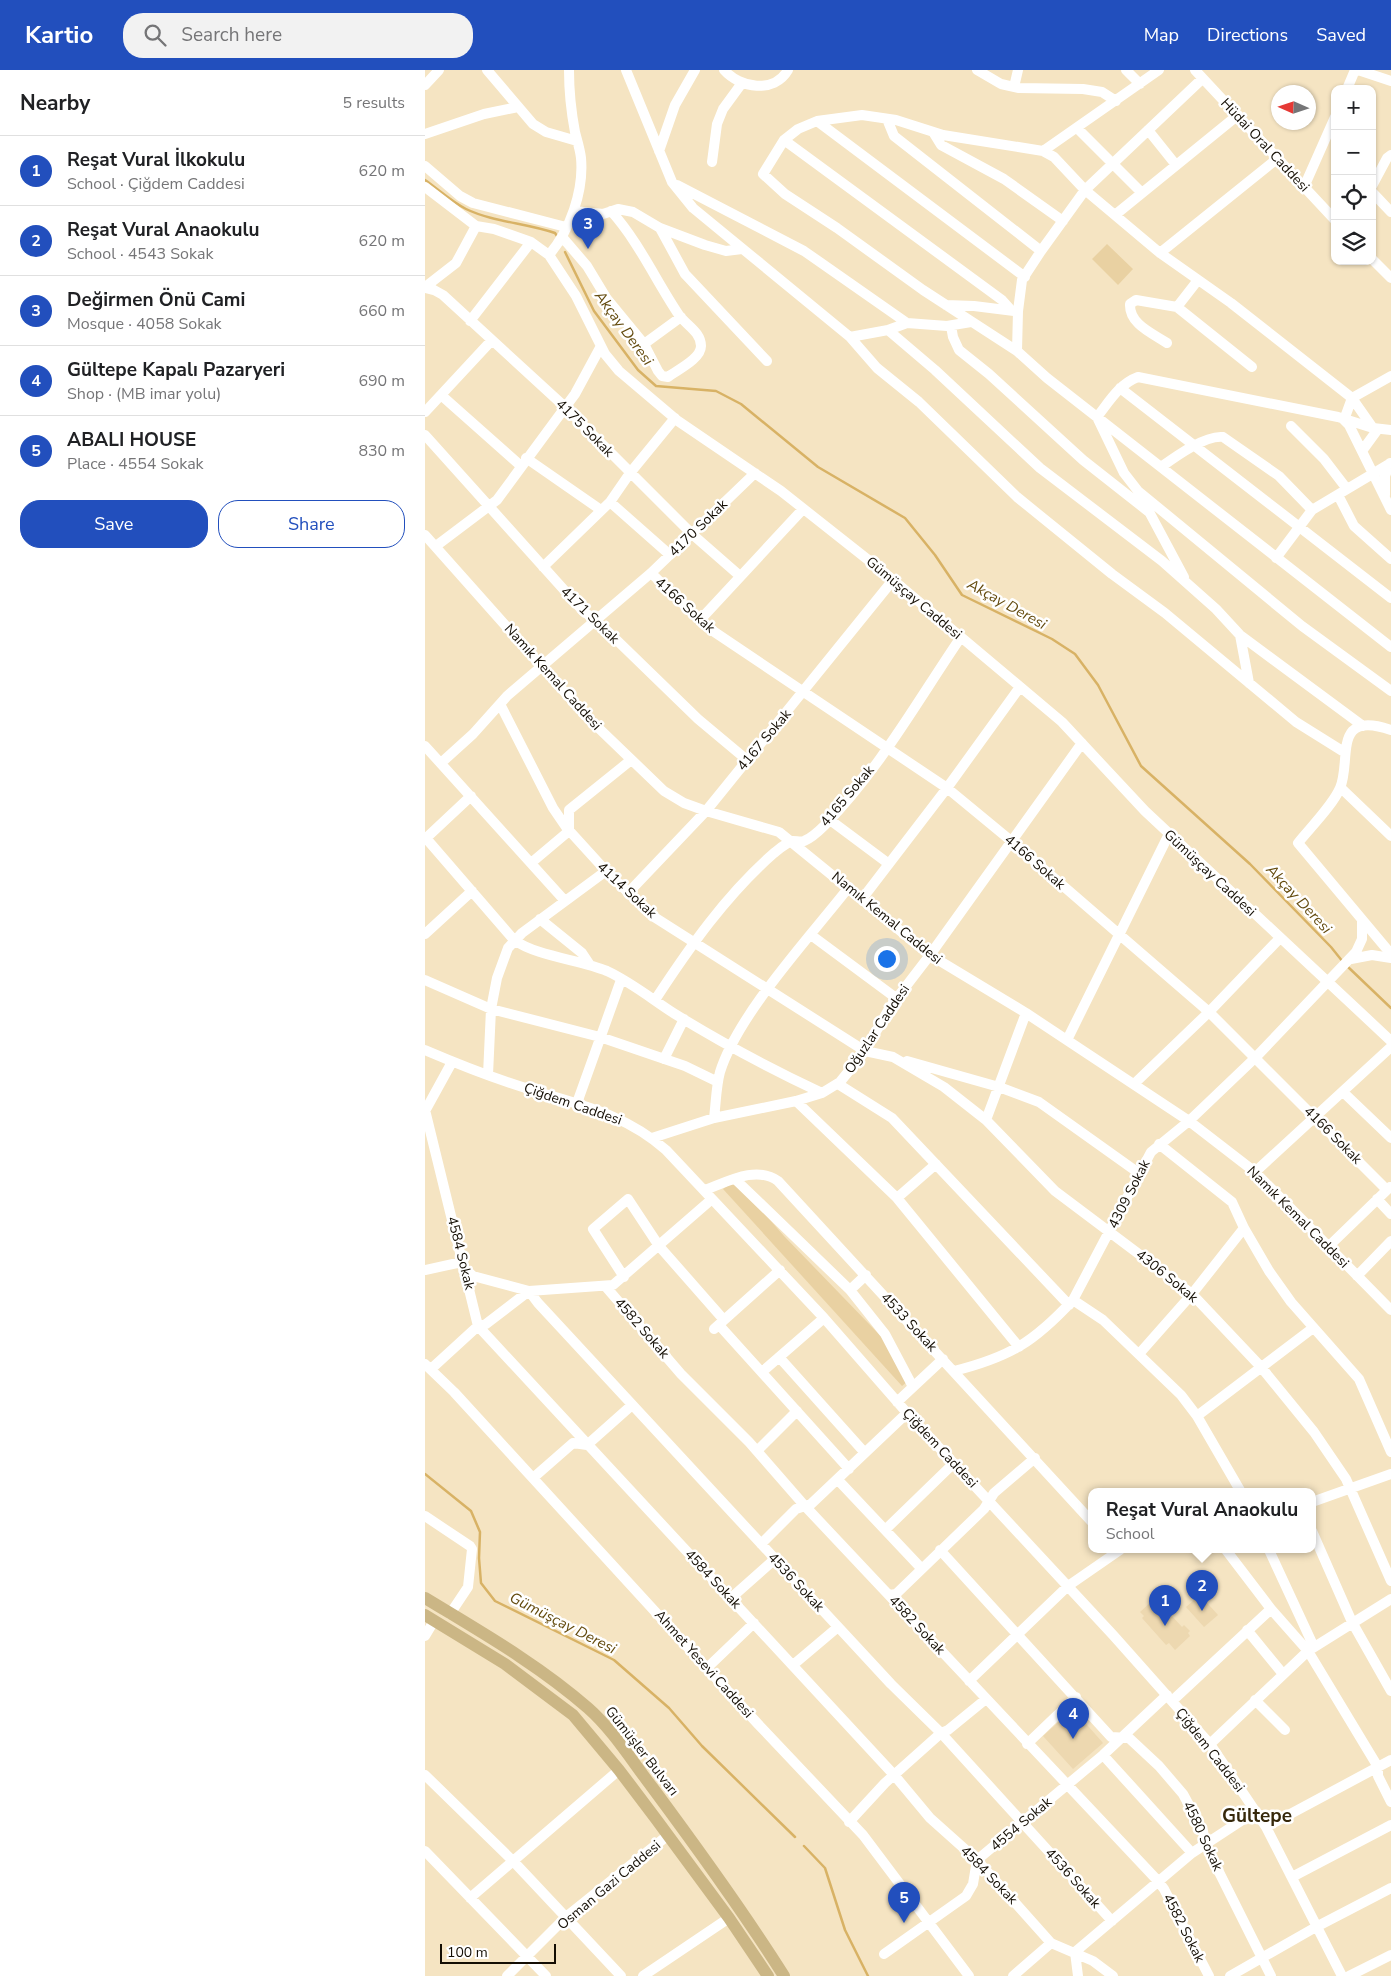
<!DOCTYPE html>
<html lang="en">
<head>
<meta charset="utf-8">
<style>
  :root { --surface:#fff; --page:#f2f2f2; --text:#202124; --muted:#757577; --line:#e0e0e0; --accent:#224fbd }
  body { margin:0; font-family:"Nunito Sans",sans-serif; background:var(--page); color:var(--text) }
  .controls { position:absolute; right:15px; top:15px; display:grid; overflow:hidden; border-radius:10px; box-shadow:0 1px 4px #0004 }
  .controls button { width:45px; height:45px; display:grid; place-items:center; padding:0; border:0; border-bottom:1px solid var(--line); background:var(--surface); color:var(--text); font:25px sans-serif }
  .compass { position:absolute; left:846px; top:15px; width:45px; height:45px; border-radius:50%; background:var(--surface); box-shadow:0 1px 4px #0004; rotate:273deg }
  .scale { position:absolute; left:15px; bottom:12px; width:116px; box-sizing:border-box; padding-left:5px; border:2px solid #140e04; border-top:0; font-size:14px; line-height:18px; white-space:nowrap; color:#140e04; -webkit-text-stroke:4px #fff; paint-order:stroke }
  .you { position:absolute; left:461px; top:888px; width:18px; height:18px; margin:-12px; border:4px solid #fff; border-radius:50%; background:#1a73e8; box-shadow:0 0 0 8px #1a73e833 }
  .badge { display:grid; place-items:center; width:32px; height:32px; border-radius:50%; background:var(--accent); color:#fff; font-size:16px; font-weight:700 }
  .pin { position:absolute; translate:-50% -41px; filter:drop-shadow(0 1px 2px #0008) }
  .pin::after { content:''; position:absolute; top:26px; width:18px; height:15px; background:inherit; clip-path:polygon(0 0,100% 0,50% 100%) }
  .popup { position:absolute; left:663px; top:1418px; width:228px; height:65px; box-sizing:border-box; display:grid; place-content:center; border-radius:10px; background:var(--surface); filter:drop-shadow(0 1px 4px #0005); font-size:16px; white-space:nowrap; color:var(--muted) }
  .popup b { font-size:19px; color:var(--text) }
  .popup::after { content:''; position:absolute; left:50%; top:100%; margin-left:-10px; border:10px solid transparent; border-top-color:var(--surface) }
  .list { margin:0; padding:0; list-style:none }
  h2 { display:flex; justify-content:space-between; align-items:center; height:65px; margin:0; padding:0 20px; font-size:21px }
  h2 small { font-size:16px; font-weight:400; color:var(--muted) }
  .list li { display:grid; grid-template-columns:32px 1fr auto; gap:15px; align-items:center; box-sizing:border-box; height:70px; padding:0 20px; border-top:1px solid var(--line) }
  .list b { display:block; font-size:19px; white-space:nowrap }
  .list p { margin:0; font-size:16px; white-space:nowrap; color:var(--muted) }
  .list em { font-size:16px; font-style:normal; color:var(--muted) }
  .actions { display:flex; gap:10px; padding:15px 20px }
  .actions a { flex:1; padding:11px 0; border:1px solid var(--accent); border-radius:20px; text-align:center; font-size:18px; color:var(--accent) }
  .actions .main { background:var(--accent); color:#fff }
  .icon { flex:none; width:28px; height:28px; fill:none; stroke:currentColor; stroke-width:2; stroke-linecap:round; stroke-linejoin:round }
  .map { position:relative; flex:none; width:966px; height:1906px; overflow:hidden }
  header { display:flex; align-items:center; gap:30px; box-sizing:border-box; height:70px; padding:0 25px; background:var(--accent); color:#fff }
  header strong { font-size:24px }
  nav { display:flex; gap:28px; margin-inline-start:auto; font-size:18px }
  .search { width:350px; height:45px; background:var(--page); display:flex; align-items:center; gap:12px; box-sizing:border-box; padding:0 18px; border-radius:20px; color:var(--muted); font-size:19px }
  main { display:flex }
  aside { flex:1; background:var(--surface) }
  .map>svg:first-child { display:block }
</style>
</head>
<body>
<header>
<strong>Kartio</strong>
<div class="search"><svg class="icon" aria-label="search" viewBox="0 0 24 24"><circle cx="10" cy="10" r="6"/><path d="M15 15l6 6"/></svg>Search here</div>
<nav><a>Map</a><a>Directions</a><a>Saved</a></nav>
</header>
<main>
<aside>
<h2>Nearby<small>5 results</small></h2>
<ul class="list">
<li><span class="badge">1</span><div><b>Reşat Vural İlkokulu</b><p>School · Çiğdem Caddesi</p></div><em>620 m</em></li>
<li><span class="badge">2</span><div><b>Reşat Vural Anaokulu</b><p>School · 4543 Sokak</p></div><em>620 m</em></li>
<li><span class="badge">3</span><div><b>Değirmen Önü Cami</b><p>Mosque · 4058 Sokak</p></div><em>660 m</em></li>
<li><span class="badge">4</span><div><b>Gültepe Kapalı Pazaryeri</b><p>Shop · (MB imar yolu)</p></div><em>690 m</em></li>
<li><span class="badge">5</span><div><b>ABALI HOUSE</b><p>Place · 4554 Sokak</p></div><em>830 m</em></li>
</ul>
<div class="actions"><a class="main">Save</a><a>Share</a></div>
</aside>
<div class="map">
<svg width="966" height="1906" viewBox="0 0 966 1906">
  <rect width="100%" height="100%" fill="#f5e4c2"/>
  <!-- built -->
  <path fill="#edd8b0" d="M775,1525L793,1545L779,1557L761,1537Z
    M734,1532L757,1557L759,1555L765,1561L763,1563L765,1566L750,1580L744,1573L741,1575L717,1548L719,1546L715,1542L725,1533L729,1537Z
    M648,1639L678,1673L648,1699L618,1666Z"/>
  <!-- green -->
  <path fill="#e9d1a2" d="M682,174L708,199L693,215L667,189Z
    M305,1114L313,1116L324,1126L359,1166L475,1286L488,1307L477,1316L298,1119Z"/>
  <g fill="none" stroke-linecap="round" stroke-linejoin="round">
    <!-- stream -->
    <path stroke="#d8b265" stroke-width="2.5" d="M0,110C13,119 27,132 41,139C68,152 101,153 130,163L132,166
      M140,182L169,241L213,300L231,316L291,321L316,334L393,397L480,448L510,485L537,525L627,569L650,584L673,615L716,696L825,794L906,877L918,892
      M922,896L966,938
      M0,1404L46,1441L55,1462L54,1488L56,1513L70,1531L189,1590L244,1638L277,1676L370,1767
      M379,1776L400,1798L420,1860L443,1906"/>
    <!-- minor -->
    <path stroke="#fff" stroke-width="10" d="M62,0L108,54L121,62L152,71
      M201,0L247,112L268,138L425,267L452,298L494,332L592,427L687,504L740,543L871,652L919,682
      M299,0C315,18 349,24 363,0
      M552,0L576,14L594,18L658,19L677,22L691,31
      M701,0L715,14
      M770,0L910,150
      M933,0L966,11
      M0,15L14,0
      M589,17L593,0
      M922,19L930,0
      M462,49L469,66L616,181
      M392,51L600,207
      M652,58L717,123
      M723,60L751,95
      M508,62L516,75L579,109L638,151
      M0,64L59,44L93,37
      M359,70L577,230L586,240
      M234,81L250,35L270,0
      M618,81L734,0
      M287,92L292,54L298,39L317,13
      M0,96L35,126L48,133L141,157
      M252,115L379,181L482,253
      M947,116L962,88L966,85
      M0,117L51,156L69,159L106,172L124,185L151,226L180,284L194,301L253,351L356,421L461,504L637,652L720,741L966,971
      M879,117L910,47
      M947,122L966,142
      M149,141L178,144L193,139L208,142L235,158L280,175L301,181L317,179
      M690,145L813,45
      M235,158L260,204L342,291
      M138,168L162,196L182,229L219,274L233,301L237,306L243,307C252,300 276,289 276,276C276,262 261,255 254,245C231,211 214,172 186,141
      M735,183L853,88
      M124,185C145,160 159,121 156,88C155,79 152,70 150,62C146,41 144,21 144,0
      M947,189L966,208
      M0,217L31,193L51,156
      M0,218L9,220L18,225L140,337L267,464L315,506
      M521,235L549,236L589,241
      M752,237L827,297
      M45,251L106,172
      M526,256L528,267L534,280L564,304L658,390L724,442
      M463,260L510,300L615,398L737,491L791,539L815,565L938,656
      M425,267L463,260L482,253L522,256L546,252
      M742,273C727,263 704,254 705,234L711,230L752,237L773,210
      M219,274L256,247
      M592,281L593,241L597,210L616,181L660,120L777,9
      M966,306L927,328L806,233L735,183L660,120L629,87L618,81L518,65L471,50L437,45L392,51L373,59L359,70L338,104L360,124L412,158L498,220L592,281L622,308L966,577
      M695,318L966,528
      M16,325L96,396
      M927,328L948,358
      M0,342L67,270
      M919,350L924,355L966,440
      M919,350L927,328
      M866,356L899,389L922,419
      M966,360L948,358L913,347L713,307C694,314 684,332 672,347L699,403L713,421L877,556L966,621
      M0,365L158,541L172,551L273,649L322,690
      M937,381L953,359
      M101,388L176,440
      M736,397C750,387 780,365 798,367L854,406L887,440
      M913,425L929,456L966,489
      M960,425V406L965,393
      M185,432L245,485
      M721,436L759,507
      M0,465L160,645L239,721L259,733L281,741L354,762L505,885L601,943L764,1051L830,1102L966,1240
      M11,476L72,430L150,324L176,276
      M851,488L887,440L964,394
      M118,497L185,432L205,403L250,348
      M226,503L282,557L522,718L585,770L784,942L962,1120
      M275,550L378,439
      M815,565L824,613
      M75,634L128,738L141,757L181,801L226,845L440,981L468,987L519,1017L561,1050
      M966,660C906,639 927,691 915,718C908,735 885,758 873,773L966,884
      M0,676L140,831
      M16,693L48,664L82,626L226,503L330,403
      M916,718L966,766
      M405,750L464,794
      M0,767L89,870C111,886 155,890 182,901C206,912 228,930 250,944C297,973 346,999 397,1023
      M0,769L46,726
      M106,793L144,761V740L206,690
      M203,823L281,741L468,510
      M437,829L522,718L595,617
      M115,849L157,883L165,895
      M0,864L47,821
      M386,865L471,928
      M926,889L947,885L966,888
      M0,910L66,939L175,967L260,996L293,1012
      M230,930C264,878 301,825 349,783C354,779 362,772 368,771C372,771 376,772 379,771C387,768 395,760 400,755C454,700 493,630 536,567
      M601,943L561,1050L630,1121L767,1224L836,1297L889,1362L921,1409L966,1511
      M642,970L744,764
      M0,980C35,995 71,1009 107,1020C158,1036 200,1044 241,1080L399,1248L482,1343L688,1565L785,1674L841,1757L917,1906
      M239,989L259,949
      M482,991L574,1017L614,1032L715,1104
      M63,1005L66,939L72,908L83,878L97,863L181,801
      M413,1014L467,1048L644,1235
      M709,1014L784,942L855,868
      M918,1022L966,1068
      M371,1031L472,1128L594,1277
      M152,1033L196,910
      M0,1040L53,1256L470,1706L505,1748L552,1790L626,1873L668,1891L688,1906
      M0,1041L27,992
      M289,1048C291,1033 291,1017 295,1002C313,944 385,867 424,817
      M227,1068L289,1048L371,1031L397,1023L415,1012L440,981L465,937L505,885L657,673
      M830,1102L966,977
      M310,1109L425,1220L460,1264L487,1315
      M280,1120C302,1112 331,1095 353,1111L667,1452
      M472,1128L511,1094
      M952,1129L966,1144
      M819,1158L844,1201L866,1232L934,1309L966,1382
      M903,1177L965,1117
      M40,1199L48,1206L104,1221L113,1233L466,1614L516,1663L687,1851
      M0,1200L37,1192
      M932,1206L966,1171
      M199,1207L168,1159L203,1129L234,1176L299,1250
      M181,1217L256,1304L324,1372L379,1435L733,1811L739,1819L784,1906
      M425,1220L441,1205
      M648,1230L678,1250L756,1325L772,1346L816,1422
      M294,1255L424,1399
      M289,1259L355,1200
      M714,1284L767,1224L819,1158L807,1132L734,1074
      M354,1287L440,1383
      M0,1294L29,1322L333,1654L438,1765L544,1906
      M6,1299L53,1256L61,1254L104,1221L188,1215L287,1129
      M529,1301C585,1287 609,1272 648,1230L726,1082L764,1051L831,987L931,882L937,869V851
      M337,1302L399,1248
      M472,1332L518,1289
      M772,1346L888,1258
      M332,1381L372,1341
      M108,1408L148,1373L162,1375L207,1335
      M413,1410L496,1498
      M887,1432L966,1404
      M0,1446L45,1476L47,1479L43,1517L25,1544
      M461,1459L529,1393
      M887,1461L927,1552L966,1621
      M336,1474L371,1439L386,1434L482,1343
      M515,1480L686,1667L704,1668L734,1696L758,1724L778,1761L780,1774L846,1906
      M801,1480L846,1539L883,1581L953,1697V1706L966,1732
      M844,1480L889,1577
      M464,1525L471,1524L559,1439L569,1423L610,1388
      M306,1528L350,1489
      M822,1560L858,1604
      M0,1566L9,1551
      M368,1595L413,1557
      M282,1598L329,1553
      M544,1611L643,1516L695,1480
      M830,1630L860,1660
      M747,1631L846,1539
      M602,1674L651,1627
      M785,1674L883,1581L966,1529
      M678,1685L767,1783
      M0,1705L89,1792L196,1906
      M424,1752L460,1713L516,1663L523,1660L561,1629
      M841,1757L966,1690
      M0,1781L121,1906
      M867,1807L966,1755
      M45,1828L194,1700
      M459,1884L541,1826L548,1814L552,1790L678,1685L742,1625
      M82,1906L141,1847L242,1766
      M218,1906L304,1848
      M588,1906L626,1873
      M653,1906L650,1882L767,1783L831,1741
      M805,1906L891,1857L966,1818
      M924,1906L966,1885"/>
    <!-- major -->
    <path stroke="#cbb685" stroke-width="12" d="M0,1528C56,1562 114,1595 163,1638C188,1660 207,1691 227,1717C273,1779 318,1841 359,1906
      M0,1545L80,1594L148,1645L194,1700L231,1749L304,1848L343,1906"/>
  </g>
  <g text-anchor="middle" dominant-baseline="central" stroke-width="5" stroke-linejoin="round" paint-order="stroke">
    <!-- street labels -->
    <g font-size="14" fill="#140e04" stroke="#fff">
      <text transform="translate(840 75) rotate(47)">Hüdai Oral Caddesi</text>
      <text transform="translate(160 358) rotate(45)">4175 Sokak</text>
      <text transform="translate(273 458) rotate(-44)">4170 Sokak</text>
      <text transform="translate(489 528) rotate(40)">Gümüşçay Caddesi</text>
      <text transform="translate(260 535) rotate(42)">4166 Sokak</text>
      <text transform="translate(165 545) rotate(44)">4171 Sokak</text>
      <text transform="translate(128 607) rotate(48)">Namık Kemal Caddesi</text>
      <text transform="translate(339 670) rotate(-50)">4167 Sokak</text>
      <text transform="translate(422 726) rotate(-50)">4165 Sokak</text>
      <text transform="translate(610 792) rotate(41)">4166 Sokak</text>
      <text transform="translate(785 803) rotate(43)">Gümüşçay Caddesi</text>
      <text transform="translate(202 820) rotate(43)">4114 Sokak</text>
      <text transform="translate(462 848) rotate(39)">Namık Kemal Caddesi</text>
      <text transform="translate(452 959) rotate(-56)">Oğuzlar Caddesi</text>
      <text transform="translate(148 1034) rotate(19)">Çiğdem Caddesi</text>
      <text transform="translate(908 1065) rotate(45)">4166 Sokak</text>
      <text transform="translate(704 1124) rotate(-63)">4309 Sokak</text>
      <text transform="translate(873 1147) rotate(45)">Namık Kemal Caddesi</text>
      <text transform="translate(36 1183) rotate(76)">4584 Sokak</text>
      <text transform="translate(742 1206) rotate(39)">4306 Sokak</text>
      <text transform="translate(484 1252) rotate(47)">4533 Sokak</text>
      <text transform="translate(217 1258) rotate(49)">4582 Sokak</text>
      <text transform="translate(515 1378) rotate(47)">Çiğdem Caddesi</text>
      <text transform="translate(288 1509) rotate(47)">4584 Sokak</text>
      <text transform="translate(371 1512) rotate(47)">4536 Sokak</text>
      <text transform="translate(492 1555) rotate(47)">4582 Sokak</text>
      <text transform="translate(279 1594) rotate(48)">Ahmet Yesevi Caddesi</text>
      <text transform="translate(785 1680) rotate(52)">Çiğdem Caddesi</text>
      <text transform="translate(217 1681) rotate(52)">Gümüşler Bulvarı</text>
      <text transform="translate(596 1754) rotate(-40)">4554 Sokak</text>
      <text transform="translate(778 1766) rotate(65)">4580 Sokak</text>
      <text transform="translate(564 1805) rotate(46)">4584 Sokak</text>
      <text transform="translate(648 1808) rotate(48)">4536 Sokak</text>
      <text transform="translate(184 1815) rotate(-40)">Osman Gazi Caddesi</text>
      <text transform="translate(759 1858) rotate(63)">4582 Sokak</text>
    </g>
    <!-- water labels -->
    <g font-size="15" font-style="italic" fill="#634a0d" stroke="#fff">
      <text transform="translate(199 258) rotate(54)">Akçay Deresi</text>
      <text transform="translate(582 534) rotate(29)">Akçay Deresi</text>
      <text transform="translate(874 829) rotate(47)">Akçay Deresi</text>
      <text transform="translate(138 1553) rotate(27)">Gümüşçay Deresi</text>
    </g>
    <!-- district labels -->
    <g font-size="19" font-weight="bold" fill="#36280b" stroke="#fff">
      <text x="832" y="1746">Gültepe</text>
    </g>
  </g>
</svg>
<div class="controls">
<button>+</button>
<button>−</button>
<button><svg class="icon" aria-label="locate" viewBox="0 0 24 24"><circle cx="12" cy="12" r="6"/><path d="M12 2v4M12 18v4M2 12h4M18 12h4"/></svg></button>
<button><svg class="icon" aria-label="layers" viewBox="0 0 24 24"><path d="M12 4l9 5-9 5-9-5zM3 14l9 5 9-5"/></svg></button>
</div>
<svg class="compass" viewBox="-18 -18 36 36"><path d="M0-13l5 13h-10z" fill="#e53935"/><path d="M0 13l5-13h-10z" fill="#757577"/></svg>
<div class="scale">100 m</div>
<div class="you"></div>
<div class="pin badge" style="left:740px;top:1556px">1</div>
<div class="pin badge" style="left:777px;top:1541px">2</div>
<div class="popup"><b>Reşat Vural Anaokulu</b>School</div>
<div class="pin badge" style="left:163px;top:179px">3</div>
<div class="pin badge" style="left:648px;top:1669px">4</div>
<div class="pin badge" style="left:479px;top:1853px">5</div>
</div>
</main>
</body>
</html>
